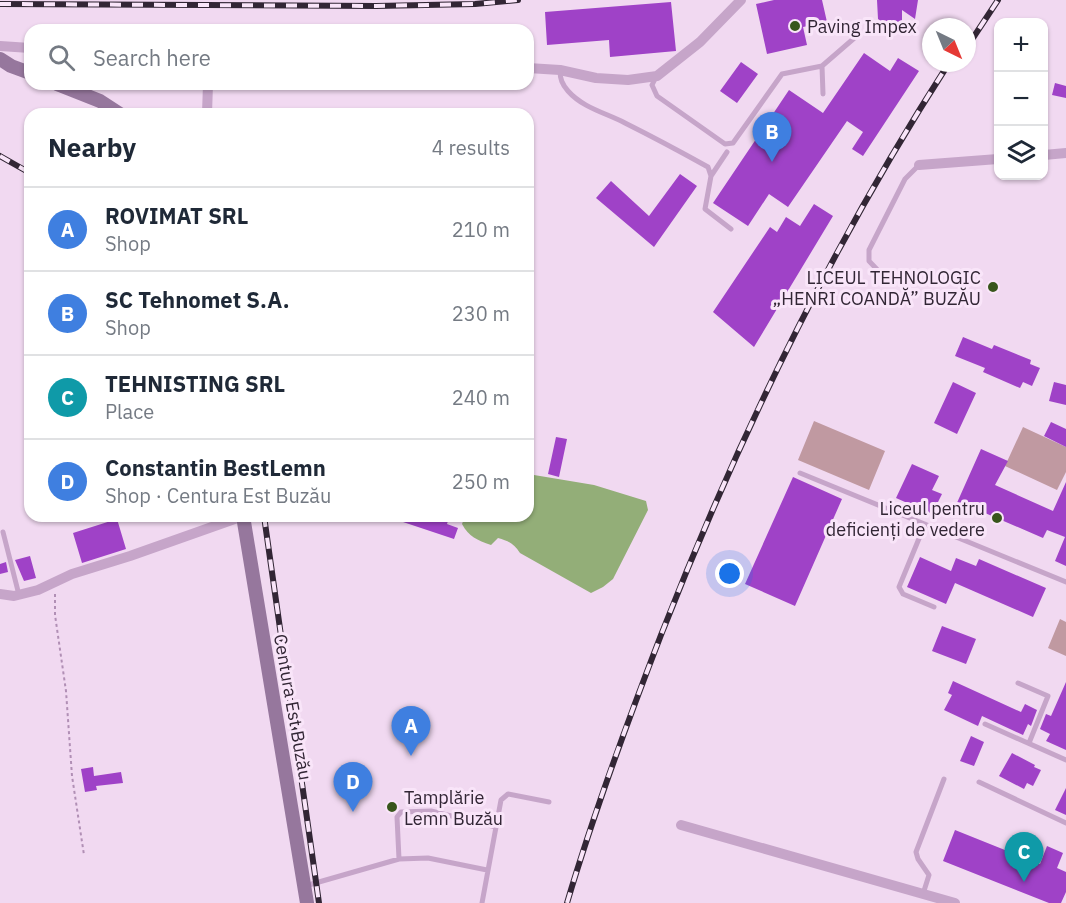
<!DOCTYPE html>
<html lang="en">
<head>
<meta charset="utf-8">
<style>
  :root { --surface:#fff; --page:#f2f2f3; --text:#1f2937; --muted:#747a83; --line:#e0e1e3; --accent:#b45309 }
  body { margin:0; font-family:"IBM Plex Sans",sans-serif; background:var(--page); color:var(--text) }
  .controls { position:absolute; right:18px; top:18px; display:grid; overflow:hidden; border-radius:12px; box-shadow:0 2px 4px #0004 }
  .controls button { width:54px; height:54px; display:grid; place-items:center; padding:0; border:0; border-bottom:2px solid var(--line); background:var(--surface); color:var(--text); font:30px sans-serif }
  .compass { position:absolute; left:922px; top:18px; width:54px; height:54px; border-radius:50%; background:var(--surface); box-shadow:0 2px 4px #0004; rotate:137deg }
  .you { position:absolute; left:730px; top:574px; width:21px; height:21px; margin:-15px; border:4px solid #fff; border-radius:50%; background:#1a73e8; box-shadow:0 0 0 9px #1a73e833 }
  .badge { display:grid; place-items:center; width:39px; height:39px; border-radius:50%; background:var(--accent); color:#fff; font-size:20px; font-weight:700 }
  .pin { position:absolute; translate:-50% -50px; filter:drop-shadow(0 2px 3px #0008) }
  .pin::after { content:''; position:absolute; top:32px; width:21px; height:18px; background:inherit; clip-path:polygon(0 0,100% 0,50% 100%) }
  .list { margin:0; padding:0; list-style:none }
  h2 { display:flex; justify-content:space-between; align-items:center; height:78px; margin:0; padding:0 24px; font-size:26px }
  h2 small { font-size:20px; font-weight:400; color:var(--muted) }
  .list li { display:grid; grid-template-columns:39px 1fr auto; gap:18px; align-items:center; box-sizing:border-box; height:84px; padding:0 24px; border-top:2px solid var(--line) }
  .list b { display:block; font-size:22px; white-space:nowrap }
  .list p { margin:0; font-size:20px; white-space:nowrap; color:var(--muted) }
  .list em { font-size:20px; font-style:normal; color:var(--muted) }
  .icon { flex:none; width:33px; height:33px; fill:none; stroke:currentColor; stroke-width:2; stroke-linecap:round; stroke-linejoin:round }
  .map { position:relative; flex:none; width:1066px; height:903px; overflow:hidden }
  .search { position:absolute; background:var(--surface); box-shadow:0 2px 4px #0004; left:24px; top:24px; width:510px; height:66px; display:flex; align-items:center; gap:15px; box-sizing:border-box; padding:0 21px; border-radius:18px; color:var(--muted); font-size:22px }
  .panel { position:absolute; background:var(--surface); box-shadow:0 2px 4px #0004; left:24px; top:108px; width:510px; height:414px; border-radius:18px }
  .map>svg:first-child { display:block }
</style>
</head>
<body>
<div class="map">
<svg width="1066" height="903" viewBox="0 0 1066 903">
  <rect width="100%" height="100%" fill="#f1d9f1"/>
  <!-- green -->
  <path fill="#c099a1" d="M814,421L885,451L869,490L798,460Z
    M1023,427L1066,447V472L1057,490L1005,466Z
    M1060,619L1066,622V656L1048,648Z"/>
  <!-- water -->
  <path fill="#93ae78" d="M528,474L594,485L646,501L648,510L613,579L603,587L591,593L520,553C514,544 509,541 498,538L491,545C477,540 469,537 462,524L465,516H528Z"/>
  <!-- building -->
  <path fill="#9f42c7" d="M774,0H822L827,22L803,27L807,45L767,54L756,4Z
    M877,0H918L915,19L902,10V27L891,28L878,19Z
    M671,2L676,51L610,57L609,40L547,45L545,12Z
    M864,53L890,71L898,58L919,71L863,156L852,149L863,132L847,121L788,207L769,194L748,226L713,203L789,90L823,113Z
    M741,62L758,74L737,103L720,91Z
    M1055,83L1066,86V98L1052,95Z
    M680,174L697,186L654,247L596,198L611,181L649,216Z
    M814,204L833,216L754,347L713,312L770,227L777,232L786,217L800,226Z
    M963,337L992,349L994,345L1031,360L1030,364L1040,368L1032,386L1023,382L1020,388L983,372L985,368L955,356Z
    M953,382L976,393L957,434L934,423Z
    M1054,382L1066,385V405L1049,401Z
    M1051,422L1066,429V447L1044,436Z
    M556,437L567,439L559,477L548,474Z
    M981,449L1008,461L995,485L1053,511L1066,482V566L1055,561L1065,537L1047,530L1043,538L985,513L983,517L956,505Z
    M912,464L939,476L932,490L942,494L932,514L896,498Z
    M793,477L842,499L795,606L745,584Z
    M391,516H442L449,518L447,524L458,528L454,539L391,518Z
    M117,519L126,549L82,563L73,533Z
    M30,556L36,578L24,581L15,560Z
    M920,557L951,571L956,558L976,566L979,559L1046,588L1033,617L955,583L946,604L907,587Z
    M6,562L8,572L0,574V564Z
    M942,626L976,639L966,664L932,651Z
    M953,681L1021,712L1025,704L1037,710L1031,726L1028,724L1023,735L982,716L978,726L944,710L952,695L948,693Z
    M1066,682V750L1046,741L1050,734L1040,729L1046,714L1051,716Z
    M971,736L984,742L974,766L960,761Z
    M1012,753L1035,765L1034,767L1041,770L1033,786L1027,783L1024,789L999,776Z
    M93,767L94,776L121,772L123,783L96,786L97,790L85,792L81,769Z
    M1066,788V815L1055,810Z
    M955,830L1040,864L1047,846L1063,853L1057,868L1066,872V892L1061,903H1049L943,861Z"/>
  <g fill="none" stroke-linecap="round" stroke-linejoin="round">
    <!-- path -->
    <path stroke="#b18fb5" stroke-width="2" stroke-dasharray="3 3" stroke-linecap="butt" d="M55,594V615L66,691L72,776L84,855"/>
    <!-- service -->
    <path stroke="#c6a5c9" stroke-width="5" d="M822,66L823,94
      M560,70C560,79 562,84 568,91C583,108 606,113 625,123C653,137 681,152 708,167L711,176
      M656,77L652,85L657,96L725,144L733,143L782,74L822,66L859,34
      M727,152L711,176L705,209L731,229
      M891,284L869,261V250L905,179L919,165
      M800,473L1066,582
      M925,524L899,587L903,594L934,607
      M3,532L19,595
      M1018,683L1048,696L1029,743
      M985,724L1066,760
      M979,782L1066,823
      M399,859L397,817L401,812L431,811L496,827
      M305,886L399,859L428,858L487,870
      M923,894L929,875L918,859L916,852L944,779
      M482,903L501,800L508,794L549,802"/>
    <!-- minor -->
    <path stroke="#c6a5c9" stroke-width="10" d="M0,46L30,48
      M528,68L560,70L596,78L628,80L657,76L700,42L741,0
      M207,114L208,84
      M1044,155L1066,153
      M919,165L998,159
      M0,594L14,596L38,590L72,574L130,556L243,516
      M681,825L955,903"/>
    <!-- secondary -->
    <path stroke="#96779d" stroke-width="14" d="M0,59L11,66L30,73
      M57,84L100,101L120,114
      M243,516L307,903"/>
    <defs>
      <path id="rail" d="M0,4L376,6L475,4L518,0
        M967,47L998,0
        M0,156L30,173
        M264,516L319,903
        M567,903C594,812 627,723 661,635C739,436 833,243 949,63"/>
    </defs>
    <!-- rail casing -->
    <use href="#rail" stroke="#322635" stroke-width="6"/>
    <!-- rail -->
    <use href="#rail" stroke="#f9e5f9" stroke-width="4" stroke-dasharray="11" stroke-linecap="butt"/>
  </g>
  <!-- markers -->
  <g fill="#38561c" stroke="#f9e5f9" stroke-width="2">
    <circle cx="795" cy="26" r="6"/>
    <circle cx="993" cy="287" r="6"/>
    <circle cx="997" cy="518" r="6"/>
    <circle cx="392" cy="807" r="6"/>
  </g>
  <g text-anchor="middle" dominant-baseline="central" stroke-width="6" stroke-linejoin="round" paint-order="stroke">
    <!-- poi labels -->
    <g font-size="18" fill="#322635" stroke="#f9e5f9" text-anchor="start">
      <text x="807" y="26">Paving Impex</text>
      <text x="981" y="277" text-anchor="end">LICEUL TEHNOLOGIC<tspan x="981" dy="21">„HENRI COANDĂ” BUZĂU</tspan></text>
      <text x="985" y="508" text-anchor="end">Liceul pentru<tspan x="985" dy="21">deficienți de vedere</tspan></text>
      <text x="404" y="797">Tamplărie<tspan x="404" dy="21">Lemn Buzău</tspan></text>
    </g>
    <!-- street labels -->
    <g font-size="18" fill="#322635" stroke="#f9e5f9">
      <text transform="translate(293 707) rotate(80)">Centura Est Buzău</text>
    </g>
  </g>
</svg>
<div class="controls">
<button>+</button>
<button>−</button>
<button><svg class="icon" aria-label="layers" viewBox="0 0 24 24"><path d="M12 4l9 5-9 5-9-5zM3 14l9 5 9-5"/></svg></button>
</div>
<svg class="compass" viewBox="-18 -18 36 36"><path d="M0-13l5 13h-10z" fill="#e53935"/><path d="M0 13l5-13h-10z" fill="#747a83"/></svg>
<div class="you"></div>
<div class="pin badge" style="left:411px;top:756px;background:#3f7fe0">A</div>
<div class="pin badge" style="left:772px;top:162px;background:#3f7fe0">B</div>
<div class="pin badge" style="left:1024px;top:882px;background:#0f9aa8">C</div>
<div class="pin badge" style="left:353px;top:812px;background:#3f7fe0">D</div>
<div class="search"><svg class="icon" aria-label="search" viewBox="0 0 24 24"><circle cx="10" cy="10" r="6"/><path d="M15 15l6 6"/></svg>Search here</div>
<section class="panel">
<h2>Nearby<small>4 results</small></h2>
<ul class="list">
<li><span class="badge" style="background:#3f7fe0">A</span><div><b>ROVIMAT SRL</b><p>Shop</p></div><em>210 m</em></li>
<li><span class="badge" style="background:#3f7fe0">B</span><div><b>SC Tehnomet S.A.</b><p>Shop</p></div><em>230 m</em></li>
<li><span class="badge" style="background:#0f9aa8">C</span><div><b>TEHNISTING SRL</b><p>Place</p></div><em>240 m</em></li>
<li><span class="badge" style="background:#3f7fe0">D</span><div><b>Constantin BestLemn</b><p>Shop · Centura Est Buzău</p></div><em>250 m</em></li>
</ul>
</section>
</div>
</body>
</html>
